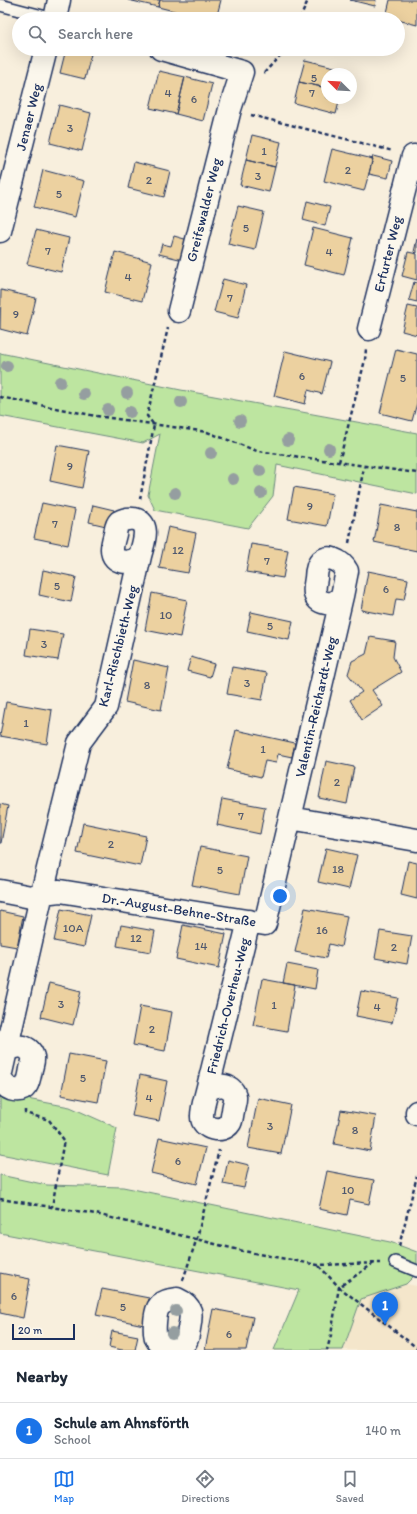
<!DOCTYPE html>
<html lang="en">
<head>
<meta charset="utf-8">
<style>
  :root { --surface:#fff; --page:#f6f6f7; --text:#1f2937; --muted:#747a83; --line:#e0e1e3; --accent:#1a73e8 }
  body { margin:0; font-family:Itim,sans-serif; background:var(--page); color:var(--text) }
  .compass { position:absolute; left:321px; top:68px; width:36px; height:36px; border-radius:50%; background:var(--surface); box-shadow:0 4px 16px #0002; rotate:294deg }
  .scale { position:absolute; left:12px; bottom:10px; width:63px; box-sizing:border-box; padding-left:4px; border:2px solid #1b2f5e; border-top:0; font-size:11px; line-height:14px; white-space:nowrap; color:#1b2f5e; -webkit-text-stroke:3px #fbf7ec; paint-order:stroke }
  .you { position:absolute; left:280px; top:896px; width:14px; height:14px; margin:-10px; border:3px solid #fff; border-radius:50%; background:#1a73e8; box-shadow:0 0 0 6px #1a73e833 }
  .badge { display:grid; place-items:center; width:26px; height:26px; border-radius:50%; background:var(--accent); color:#fff; font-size:13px; font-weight:700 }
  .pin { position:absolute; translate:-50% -33px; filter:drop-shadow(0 1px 2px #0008) }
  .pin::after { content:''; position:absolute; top:21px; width:14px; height:12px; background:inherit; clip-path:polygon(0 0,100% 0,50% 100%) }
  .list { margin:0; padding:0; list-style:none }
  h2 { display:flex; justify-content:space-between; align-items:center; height:52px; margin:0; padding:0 16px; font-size:17px }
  h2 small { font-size:13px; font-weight:400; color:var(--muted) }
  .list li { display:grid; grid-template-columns:26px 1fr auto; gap:12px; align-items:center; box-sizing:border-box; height:56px; padding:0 16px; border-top:1px solid var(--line) }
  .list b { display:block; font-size:15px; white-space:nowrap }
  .list p { margin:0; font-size:13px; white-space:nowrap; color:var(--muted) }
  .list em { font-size:13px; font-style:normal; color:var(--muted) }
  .icon { flex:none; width:22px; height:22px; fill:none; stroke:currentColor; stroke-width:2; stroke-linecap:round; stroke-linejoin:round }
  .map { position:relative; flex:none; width:417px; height:1350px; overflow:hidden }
  .search { position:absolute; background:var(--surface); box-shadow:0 4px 16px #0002; left:12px; right:12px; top:12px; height:44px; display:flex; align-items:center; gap:10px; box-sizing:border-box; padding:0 14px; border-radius:22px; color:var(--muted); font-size:15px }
  .sheet { height:108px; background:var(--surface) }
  nav { display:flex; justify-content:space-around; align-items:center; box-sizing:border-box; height:56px; border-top:1px solid var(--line); background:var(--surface); font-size:11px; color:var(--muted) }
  nav a { display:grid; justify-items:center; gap:2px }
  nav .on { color:var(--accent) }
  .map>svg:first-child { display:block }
</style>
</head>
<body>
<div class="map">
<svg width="417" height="1350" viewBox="0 0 417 1350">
  <rect width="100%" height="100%" fill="#f8efdd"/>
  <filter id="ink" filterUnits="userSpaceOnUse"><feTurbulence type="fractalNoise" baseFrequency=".025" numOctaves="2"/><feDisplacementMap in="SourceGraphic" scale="8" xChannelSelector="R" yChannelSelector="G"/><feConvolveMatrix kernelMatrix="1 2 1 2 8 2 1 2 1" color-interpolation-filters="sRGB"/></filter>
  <g filter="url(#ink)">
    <!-- built -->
    <path fill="#f4e6cb" d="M406,1284L417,1286V1350H343L361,1299Z"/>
    <!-- green -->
    <path fill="#bde5a0" stroke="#6c8a7f" d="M0,353L181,390L417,433V494L277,465L273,496L248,528L155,510L148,495L160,434L143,443L0,416Z
      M0,1094L70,1107L117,1128L108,1175L0,1154Z
      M0,1175L47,1185L123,1187L390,1242L417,1252V1273L406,1284L361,1299L343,1350H274L299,1290L0,1233Z"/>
    <!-- building -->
    <path fill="#ecd1a0" stroke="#1b2f5e" d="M128,0H160L158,7Z
      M160,0H221L216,19H206L158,7Z
      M350,0H376L375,6Z
      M390,0H417V25L386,17Z
      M66,49L91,54L85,79L60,73Z
      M305,60L347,70L346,74H327V88L299,82Z
      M159,71L185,77L176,114L150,108Z
      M185,77L212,84L203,121L176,114Z
      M299,82L327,88V98H340L336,114L294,103Z
      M59,105L91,113L82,151L50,143Z
      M252,135L281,142L275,167L246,160Z
      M332,149L373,159L364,191L324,181Z
      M373,156L392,161L388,178L369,174Z
      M246,160L275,167L269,192L240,185Z
      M134,162L170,171L164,197L128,188Z
      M43,170L84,181L75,217L34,207Z
      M307,201L330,207L325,226L303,220Z
      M238,206L264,212L255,250L228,244Z
      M313,228L353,238L344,275L304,265Z
      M36,230L69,238L61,272L27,264Z
      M174,236L188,240L183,260L159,254L162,244L171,246Z
      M417,239V253L414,252Z
      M115,252L152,262L142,301L105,292Z
      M408,252L417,254V280L402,276Z
      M223,279L246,285L238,318L214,312Z
      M414,282L417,283V302L409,300Z
      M1,290L36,298L27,336L0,329Z
      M408,306L417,308V335L402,331Z
      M396,349L417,354V403L412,421L380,413Z
      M285,351L330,362L322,394L308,390L305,404L274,396Z
      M57,445L89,451L82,488L50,481Z
      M294,487L333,494L327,526L288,519Z
      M42,503L75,510L68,545L34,538Z
      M93,505L114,510L110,527L89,522Z
      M381,505L417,512V551L374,542Z
      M168,527L196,533L188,573L159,568Z
      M251,544L288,550L283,578L246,572Z
      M43,570L76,577L71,602L39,595Z
      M368,571L408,579L404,600L396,599L393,616L361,610Z
      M152,593L187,600L180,637L145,630Z
      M251,612L293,621L289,640L247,631Z
      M30,629L63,634L58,660L26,655Z
      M370,637L395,641L393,657L401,672L372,690L383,706L362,720L350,700L362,692L348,674L352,661L366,654Z
      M191,657L214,664L210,677L187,671Z
      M133,660L169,668L161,710L125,702Z
      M232,667L267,673L262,700L227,694Z
      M6,702L52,710L47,744L0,736Z
      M236,730L295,743L292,757L278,754L276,763L265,761L261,777L227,769Z
      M326,761L354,767L347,804L319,798Z
      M222,799L265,807L260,834L217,825Z
      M0,804L8,806L1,843H0Z
      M83,823L146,836L140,866L77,853Z
      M200,847L247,856L240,894L192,885Z
      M326,848L357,855L349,889L318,882Z
      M408,861L417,863V899L401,895Z
      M305,908L347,916L341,947L329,944L326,958L295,952Z
      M61,909L91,915L84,947L54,941Z
      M0,911L23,916L17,947L0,944Z
      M121,925L155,931L151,952L117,946Z
      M183,925L226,934L219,968L176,959Z
      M380,931L412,936L407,964L375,958Z
      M287,964L318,970L315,989L283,983Z
      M262,979L295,985L287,1031L253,1025Z
      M49,983L81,991L73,1025L41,1017Z
      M361,991L398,998L392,1023L356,1016Z
      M140,1006L172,1012L165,1051L133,1045Z
      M69,1054L106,1061L98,1102L61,1095Z
      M140,1075L167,1081L159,1121L132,1116Z
      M258,1098L291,1105L281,1154L248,1148Z
      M341,1110L376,1116L370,1151L334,1144Z
      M159,1138L206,1148L197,1184L151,1173Z
      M228,1160L249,1165L244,1188L223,1184Z
      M327,1171L374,1180L369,1204L350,1200L347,1215L319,1209Z
      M0,1273L30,1279L23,1318L0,1313Z
      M102,1289L149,1298L144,1325L96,1315Z
      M213,1309L253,1317L246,1350H205Z
      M112,1331L138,1336L135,1350H122L109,1347Z"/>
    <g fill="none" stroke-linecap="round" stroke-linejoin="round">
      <defs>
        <path id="lane" d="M0,5L54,19
          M395,1262L417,1271"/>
        <path id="street" d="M55,19L59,0
          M161,49L242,72L230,109L179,311
          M0,231L46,49
          M369,329L413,156H417
          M290,818L342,596L347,571C342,561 325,551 318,566C317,569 316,574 316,578C314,589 312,600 326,603C333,604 337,601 342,596
          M0,891L31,897L42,893L60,891L265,924L290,818L417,840
          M0,1077L42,893L79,743L106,707L140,556C131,564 112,565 112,549C112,544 114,538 115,534C116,529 116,525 119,522C124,519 128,518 134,519C152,523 143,544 140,556
          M0,1078C3,1084 7,1089 14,1090C28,1092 29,1080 31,1069C32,1065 34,1060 33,1057C29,1043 14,1045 5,1052
          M207,1091C215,1084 231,1082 235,1096C236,1100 233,1106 233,1111C232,1114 232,1120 230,1123C223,1134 201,1129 202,1116C202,1108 205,1099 207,1091L249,921
          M417,1112V1114
          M177,1299C193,1306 192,1314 189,1329C188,1333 188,1338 186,1341C179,1350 164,1350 157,1340C153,1335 155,1314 158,1308C162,1301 170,1300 177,1299Z"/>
      </defs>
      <!-- lane casing -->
      <use href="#lane" stroke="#1b2f5e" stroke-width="14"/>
      <!-- street casing -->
      <use href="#street" stroke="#1b2f5e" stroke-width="25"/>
      <!-- path -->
      <path stroke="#1b2f5e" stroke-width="2.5" stroke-dasharray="4 3" stroke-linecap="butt" d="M300,19L308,0
        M264,73L286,49
        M251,115L393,151
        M0,397L96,416L207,432L257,451L417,473
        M339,462L365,360L366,349
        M140,499L154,425L147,416L168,328
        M349,543L364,467
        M25,1110V1113L49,1120L64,1140L52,1207
        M0,1199L96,1214L243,1251L318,1265L380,1263
        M399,1246L417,1176
        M374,1263L339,1287L417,1348
        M319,1266L339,1287L331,1335L327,1350
        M183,1280L197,1238L219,1150"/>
      <!-- lane -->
      <use href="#lane" stroke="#fbf7ec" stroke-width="11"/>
      <!-- street -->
      <use href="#street" stroke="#fbf7ec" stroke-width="22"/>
    </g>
    <!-- trees -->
    <g fill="#959ea0">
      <circle cx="7" cy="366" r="6"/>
      <circle cx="60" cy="382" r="6"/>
      <circle cx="127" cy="393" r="6"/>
      <circle cx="84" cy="394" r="6"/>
      <circle cx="181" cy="402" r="6"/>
      <circle cx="108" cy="410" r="6"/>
      <circle cx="130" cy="412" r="6"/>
      <circle cx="240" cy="421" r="6"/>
      <circle cx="288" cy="440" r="6"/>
      <circle cx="329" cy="449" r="6"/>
      <circle cx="211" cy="453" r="6"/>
      <circle cx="260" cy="471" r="6"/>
      <circle cx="233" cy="479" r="6"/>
      <circle cx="175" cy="493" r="6"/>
      <circle cx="261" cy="493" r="6"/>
      <circle cx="176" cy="1311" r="6"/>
      <circle cx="172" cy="1333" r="6"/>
    </g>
  </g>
  <g text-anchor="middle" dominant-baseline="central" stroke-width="4" stroke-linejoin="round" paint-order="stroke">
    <!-- number labels -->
    <g font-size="12" fill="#4f586e">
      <text x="314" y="78">5</text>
      <text x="168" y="93">4</text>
      <text x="312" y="93">7</text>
      <text x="194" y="99">6</text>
      <text x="70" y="128">3</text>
      <text x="264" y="151">1</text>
      <text x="348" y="170">2</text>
      <text x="258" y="176">3</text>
      <text x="149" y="180">2</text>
      <text x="59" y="194">5</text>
      <text x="246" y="228">5</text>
      <text x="48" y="251">7</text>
      <text x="329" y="252">4</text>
      <text x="128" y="277">4</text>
      <text x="230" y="298">7</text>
      <text x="16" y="314">9</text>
      <text x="302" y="376">6</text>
      <text x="403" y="378">5</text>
      <text x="70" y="466">9</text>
      <text x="310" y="506">9</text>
      <text x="55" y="524">7</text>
      <text x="397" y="527">8</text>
      <text x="178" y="550">12</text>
      <text x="267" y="561">7</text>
      <text x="57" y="586">5</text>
      <text x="386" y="589">6</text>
      <text x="166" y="615">10</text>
      <text x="270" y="626">5</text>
      <text x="44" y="644">3</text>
      <text x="247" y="683">3</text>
      <text x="147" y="685">8</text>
      <text x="26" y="723">1</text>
      <text x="263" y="749">1</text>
      <text x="337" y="782">2</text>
      <text x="241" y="816">7</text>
      <text x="111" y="844">2</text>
      <text x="338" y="869">18</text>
      <text x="220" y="870">5</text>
      <text x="73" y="928">10A</text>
      <text x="322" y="930">16</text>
      <text x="136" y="938">12</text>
      <text x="201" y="946">14</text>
      <text x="394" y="947">2</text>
      <text x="61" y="1004">3</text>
      <text x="274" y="1005">1</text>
      <text x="377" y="1007">4</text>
      <text x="152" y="1029">2</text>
      <text x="83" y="1078">5</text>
      <text x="149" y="1098">4</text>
      <text x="270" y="1126">3</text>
      <text x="355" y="1130">8</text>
      <text x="178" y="1161">6</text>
      <text x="348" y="1190">10</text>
      <text x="14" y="1296">6</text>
      <text x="123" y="1307">5</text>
      <text x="229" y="1334">6</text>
    </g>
    <!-- street labels -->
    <g font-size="14" fill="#1b2f5e" stroke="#fbf7ec">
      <text transform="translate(29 117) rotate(-76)">Jenaer Weg</text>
      <text transform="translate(204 210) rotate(-76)">Greifswalder Weg</text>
      <text transform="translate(388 254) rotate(-76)">Erfurter Weg</text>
      <text transform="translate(118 646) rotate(-76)">Karl-Rischbieth-Weg</text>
      <text transform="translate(316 707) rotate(-77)">Valentin-Reichardt-Weg</text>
      <text transform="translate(179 910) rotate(9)">Dr.-August-Behne-Straße</text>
      <text transform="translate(228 1006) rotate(-76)">Friedrich-Overheu-Weg</text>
    </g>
  </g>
</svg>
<svg class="compass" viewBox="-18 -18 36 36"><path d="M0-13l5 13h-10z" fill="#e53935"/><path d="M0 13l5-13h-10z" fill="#747a83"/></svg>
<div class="scale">20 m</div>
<div class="you"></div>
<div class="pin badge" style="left:385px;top:1325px">1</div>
<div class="search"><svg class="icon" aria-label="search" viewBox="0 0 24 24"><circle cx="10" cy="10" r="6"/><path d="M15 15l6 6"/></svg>Search here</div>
</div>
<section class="sheet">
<h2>Nearby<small></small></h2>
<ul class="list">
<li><span class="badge">1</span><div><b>Schule am Ahnsförth</b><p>School</p></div><em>140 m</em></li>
</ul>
</section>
<nav>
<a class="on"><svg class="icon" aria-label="map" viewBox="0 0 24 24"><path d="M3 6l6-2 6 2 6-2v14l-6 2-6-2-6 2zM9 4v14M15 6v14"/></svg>Map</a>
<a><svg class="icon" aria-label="directions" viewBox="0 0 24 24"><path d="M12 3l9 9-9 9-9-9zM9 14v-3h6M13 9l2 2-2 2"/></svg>Directions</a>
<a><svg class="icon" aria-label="saved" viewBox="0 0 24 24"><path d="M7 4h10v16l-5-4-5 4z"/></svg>Saved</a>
</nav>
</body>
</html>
